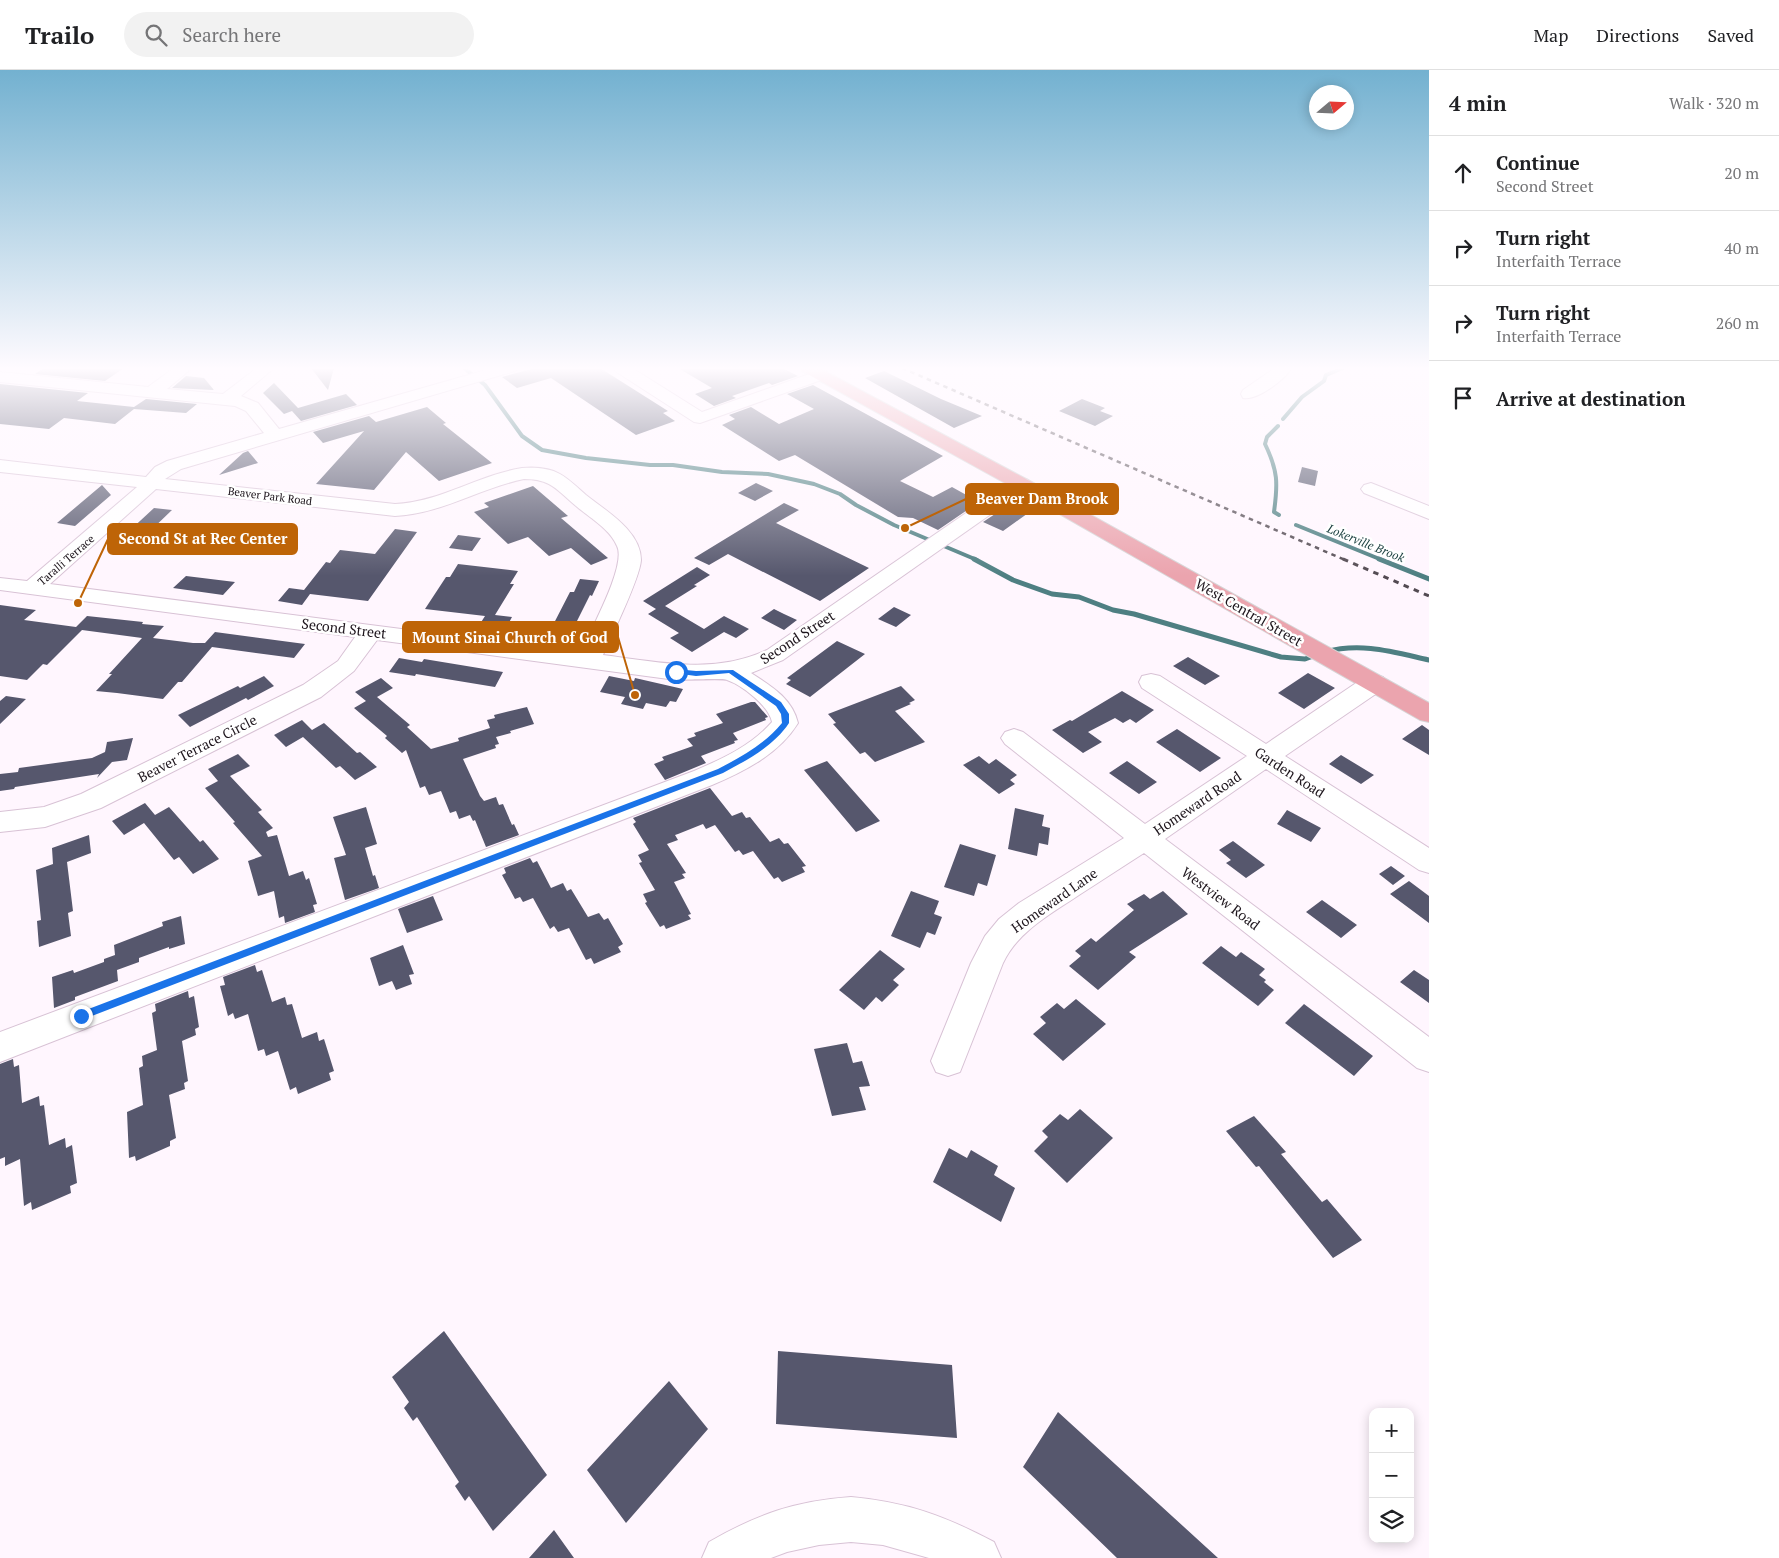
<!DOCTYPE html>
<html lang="en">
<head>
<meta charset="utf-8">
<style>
  :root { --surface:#fff; --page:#f2f2f2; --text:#202124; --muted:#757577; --line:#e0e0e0 }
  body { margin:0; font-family:"PT Serif",serif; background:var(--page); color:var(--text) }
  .controls { position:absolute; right:15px; bottom:15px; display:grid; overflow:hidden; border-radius:10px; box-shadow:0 2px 12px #0003 }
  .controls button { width:45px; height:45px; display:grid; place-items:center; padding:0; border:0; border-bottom:1px solid var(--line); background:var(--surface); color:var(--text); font:25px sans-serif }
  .compass { position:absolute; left:1309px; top:15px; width:45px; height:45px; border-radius:50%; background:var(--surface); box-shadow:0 2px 12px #0003; rotate:71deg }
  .stop { position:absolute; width:15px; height:15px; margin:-11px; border:4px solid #1a73e8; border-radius:50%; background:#fff }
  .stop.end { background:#1a73e8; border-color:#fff; box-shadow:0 1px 5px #0008 }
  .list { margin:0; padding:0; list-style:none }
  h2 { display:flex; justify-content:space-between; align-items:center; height:65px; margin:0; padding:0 20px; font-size:21px }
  h2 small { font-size:16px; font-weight:400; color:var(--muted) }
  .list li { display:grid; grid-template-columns:32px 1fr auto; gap:15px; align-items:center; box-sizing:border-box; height:75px; padding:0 20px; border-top:1px solid var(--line) }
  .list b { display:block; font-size:19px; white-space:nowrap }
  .list p { margin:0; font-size:16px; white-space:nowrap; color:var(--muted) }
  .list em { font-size:16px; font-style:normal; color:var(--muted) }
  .icon { flex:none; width:28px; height:28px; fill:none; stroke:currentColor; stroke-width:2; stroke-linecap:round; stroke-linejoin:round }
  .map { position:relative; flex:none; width:1429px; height:1488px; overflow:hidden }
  header { display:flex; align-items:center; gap:30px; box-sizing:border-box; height:70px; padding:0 25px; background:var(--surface); border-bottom:1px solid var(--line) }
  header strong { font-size:24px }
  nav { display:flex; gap:28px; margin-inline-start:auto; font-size:18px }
  .search { width:350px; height:45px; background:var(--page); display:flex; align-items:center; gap:12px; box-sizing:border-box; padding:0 18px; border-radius:28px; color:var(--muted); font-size:19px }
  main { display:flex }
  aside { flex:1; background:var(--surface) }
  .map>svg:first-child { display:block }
</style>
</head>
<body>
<header>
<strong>Trailo</strong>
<div class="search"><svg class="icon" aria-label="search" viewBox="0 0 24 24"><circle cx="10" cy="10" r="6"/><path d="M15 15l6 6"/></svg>Search here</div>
<nav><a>Map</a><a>Directions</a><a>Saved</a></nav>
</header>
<main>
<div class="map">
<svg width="1429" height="1488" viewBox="0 0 1429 1488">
  <rect width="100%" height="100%" fill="#fff6fe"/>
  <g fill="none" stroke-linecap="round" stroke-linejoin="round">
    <!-- stream-far1 -->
    <path stroke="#4e7f82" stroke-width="4" d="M464,298L485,315L522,366L542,380L586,388L650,395H673L722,402L768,404L814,414L840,424L856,435L894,455L977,490
      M1283,349L1302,327L1324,311L1326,305L1343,298
      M1278,356L1267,367L1265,374C1278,401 1278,413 1274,442L1279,445
      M1296,455L1382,490"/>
    <!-- stream -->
    <path stroke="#4e7f82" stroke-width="5" d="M974,489L1013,510L1052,524L1079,527L1113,540L1134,544L1281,587L1305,589L1316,585
      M1379,489L1429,509
      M1325,582C1361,572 1393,582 1429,590"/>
  </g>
  <!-- building -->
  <path fill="#56576d" d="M44,298H124L105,311L35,304Z
    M311,298H334L328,320Z
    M535,298H600L668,341L663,343L675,351L636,365L551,308L517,318L502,307Z
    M678,298H782L798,306L772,315L769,313L732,326L736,328L714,336L695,324L712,318Z
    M884,301L941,329L982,346L954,358L865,308Z
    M186,306L204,308L214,320L172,318Z
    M274,313L298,338L346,324L357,335L301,351L292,341L284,344L263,323Z
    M0,314L88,323L77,331L134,337L146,329L197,334L186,343L134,339L115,354L64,348L49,359L0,354Z
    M813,315L943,386L900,411L933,427L952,417L979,432L938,460L913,448L898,447L795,385L779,391L722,355L735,349L729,345L751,337L779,354L814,339L787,324Z
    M1082,329L1105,338L1100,341L1113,346L1095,356L1059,341Z
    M427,337L446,353L443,354L492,393L439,411L406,382L374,420L316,414L364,361L323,373L313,362L369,346L376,352Z
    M248,381L258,393L219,405L243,383Z
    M1302,397L1318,401L1315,416L1298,412Z
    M756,413L773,421L755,431L738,423Z
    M102,415L111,425L75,456L57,453Z
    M533,416L568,446L561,448L608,488L591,495L571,478L549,486L528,467L508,474L474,442L489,437L484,433Z
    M1019,428L1038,436L1003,461L983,452Z
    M784,433L799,440L776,453L869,498L820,531L728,484L709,495L694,488Z
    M154,438L172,440L146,465L127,463Z
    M395,459L417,462L368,531L310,524L302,535L278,531L289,518L304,520L326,492L330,493L340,480L375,484Z
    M458,465L481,468L472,481L449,478Z
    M458,494L518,501L510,514H514L495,545L512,547L505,560L478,557L485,546L425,539L446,507H450Z
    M697,497L710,505L694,515L697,516L665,536L704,559L724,546L749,559L736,568L724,562L692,582L670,568L679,563L648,544L656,539L643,531Z
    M186,506L235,512L223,525L173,518Z
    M580,509L599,511L592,526L590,525L574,557L553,555L570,522H574Z
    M0,535L36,540L24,550L76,557L87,546L143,552L142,554L164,556L153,568L193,573H205L215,562L305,574L294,588L212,577L182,612H178L163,629L117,623L96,621L112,604H109L142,568L82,560L47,595L43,594L27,610L0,606Z
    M894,537L911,545L896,557L878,549Z
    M774,539L784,544L797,550L784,560L761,548Z
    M837,571L865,584L810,627L786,614L791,610L787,608Z
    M1188,587L1220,606L1205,615L1173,596Z
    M399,588L422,592L424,589L503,602L495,617L416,604L415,606L389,602Z
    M1308,603L1335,618L1304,639L1278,623Z
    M264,606L274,616L248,630L246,628L190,657L178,645L238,616L240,618Z
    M609,606L634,611L635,608L683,619L676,632L670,631L666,637L646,633L643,639L621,634L625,627L600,622Z
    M381,608L393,618L377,627L410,655L407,657L431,679L459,671L458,668L490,658L487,650L495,648L494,645L527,637L534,654L510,661L511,663L496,667L499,674L495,675L496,678L463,689L480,726L484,731L496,727L499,735L503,734L512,755L514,754L519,765L486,777L475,750L473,751L470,745L459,749L456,741L450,743L441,721L429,725L425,716L420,718L406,680L402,683L385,668L387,666L354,638L366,631L355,622Z
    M901,616L915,630L909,633L911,634L895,641L925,672L875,692L865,682L860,684L833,654L836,653L828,644Z
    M1122,621L1154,640L1136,653L1130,649L1123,653L1115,648L1088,662L1102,672L1083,683L1052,660L1070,650L1072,651Z
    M6,626L26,629L0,654V631Z
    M751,632H755L768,647L765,648L766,650L733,663L738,670L734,671L735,673L701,686L706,693L665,710L654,694L664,690L662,687L693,676L687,669L696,666L694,663L723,653L716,644Z
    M302,650L312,660L324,653L357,683L360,682L377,697L355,710L340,696L336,698L303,667L286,677L274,665Z
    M1422,655L1429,660V685L1402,669Z
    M1177,659L1221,688L1200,702L1156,672Z
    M133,668L127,690L112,692L97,708L99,704L15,717L14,719L0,721V704L18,702L19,698L92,688L105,682L107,672Z
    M238,684L250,696L230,706L262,740L258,742L273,758L266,762L268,767L277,765L289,806L303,801L306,810L309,808L317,834L313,835L315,842L285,853L284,846L279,848L274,821L258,826L248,791L262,786L233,753L235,752L205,718L218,711L208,699Z
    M1341,685L1374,705L1361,714L1329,694Z
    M979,686L989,694L996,689L1017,705L1010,710L1015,714L999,724L963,695Z
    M827,691L880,751L856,762L804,700Z
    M1127,691L1157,712L1139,724L1109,703Z
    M710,718L732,746L742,742L746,748L750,747L770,772L779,768L784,774L788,773L806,796L802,797L805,802L782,812L778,807L774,809L753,781L743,785L739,780L735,782L715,755L706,759L703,754L678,764L675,765L678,770L667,774L686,803L682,804L685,808L674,812L691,844L688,845L691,849L666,859L664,855L660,857L645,833L647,832L643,824L655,820L639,793L642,792L638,785L649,780L633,754L636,752L633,748Z
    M145,733L155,745L169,737L200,772L203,770L219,789L193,804L179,787L174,790L144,753L124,765L112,751Z
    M366,737L377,774L365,778L373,806L375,805L379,818L345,830L334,788L346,785L333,747Z
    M1015,738L1044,745L1042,756L1050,758L1048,775L1039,773L1037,786L1008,779Z
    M1287,740L1321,758L1311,772L1277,754Z
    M89,765L91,783L67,792L73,841L68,843L71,866L39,877L37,851L41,850L36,800L53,794L52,778Z
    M1233,771L1265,795L1246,808L1226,793L1231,790L1219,780Z
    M960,774L996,785L987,816L978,813L974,826L944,817Z
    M530,788L533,793L537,791L551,818L563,813L567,821L571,819L588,847L599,843L604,850L608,848L623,874L618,877L621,882L594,894L591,888L586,890L569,858L558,862L554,856L550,859L533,828L523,832L520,827L515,829L502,805L506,803L504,798Z
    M1391,796L1405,806L1393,815L1379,804Z
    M1409,811L1429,826V853L1390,824Z
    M911,821L939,831L934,844L942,847L935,865L927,862L920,878L891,866Z
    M1163,821L1188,844L1129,882L1136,887L1098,920L1069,896L1081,886L1075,881L1091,868L1096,872L1134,840L1127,834L1144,824L1150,829Z
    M433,826L443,850L407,863L398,839Z
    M1322,830L1357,855L1341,868L1306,842Z
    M181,846L185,874L169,879V877L139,888V892L117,900L118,911L75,927V930L54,938L52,907L73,900L74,903L104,892V889L115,885L114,875L163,856L162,852Z
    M403,875L414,904L409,905L412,914L396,920L392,911L379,916L370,888Z
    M1221,876L1236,887L1241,882L1265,899L1259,905L1266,910L1264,912L1274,920L1258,936L1202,893Z
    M880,880L905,899L893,910L899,915L882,932L876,927L864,940L839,920Z
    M255,895L257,902L262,900L272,932L285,927L287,935L292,934L302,968L317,962L319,971L324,969L334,1001L329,1003L331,1010L298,1024L296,1017L290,1020L278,981L266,986L264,979L258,981L248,944L235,949L233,943L228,946L220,916L225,915L223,907Z
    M1414,900L1429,910V933L1400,912Z
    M188,921L189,928L194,926L199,957L195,959L196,965L182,971L188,1011L184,1013L185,1019L169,1025L176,1068L170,1071V1076L136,1091L135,1086L129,1088L127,1042L143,1035L139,998L143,996L142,986L157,980L152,943L156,941L155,934Z
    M1076,929L1106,954L1063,991L1033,964L1046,953L1040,947L1057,933L1064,939Z
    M1304,934L1373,986L1354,1006L1285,953Z
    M847,973L853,993L862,991L870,1016L859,1017L866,1040L832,1046L814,979Z
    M13,989L14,997L19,995L22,1033L39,1026L40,1036L44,1035L49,1075L65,1068L66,1078L72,1075L77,1113L70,1116L71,1123L32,1140L31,1132L24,1136L20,1089L5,1096V1087L0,1089V994Z
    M1080,1039L1113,1068L1067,1113L1034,1081L1048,1067L1042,1061L1060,1044L1068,1050Z
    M1254,1046L1286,1082L1281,1084L1322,1132L1327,1129L1362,1170L1333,1188L1259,1096L1256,1097L1226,1061Z
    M949,1078L967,1088L971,1080L998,1096L994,1105L1015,1118L1001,1152L933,1112Z
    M444,1261L547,1405L493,1461L469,1426L465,1431L455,1416L459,1412L417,1347L413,1351L404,1338L409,1332L392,1307Z
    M778,1281L952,1295L957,1368L776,1354Z
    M669,1311L708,1359L626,1453L587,1400Z
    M1058,1342L1218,1488H1117L1023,1397Z
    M554,1460L574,1488H529Z"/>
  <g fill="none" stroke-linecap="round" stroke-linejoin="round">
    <defs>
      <path id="minor" d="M174,298H192L167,319L223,324L257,298H274L241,326L258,333L279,359L493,298H517L515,301L181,399L165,409L395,434C440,432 478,405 522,398C534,397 550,398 560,404C569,409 578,418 586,425C606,441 641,461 641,490C640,508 612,565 603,585C659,592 714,605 767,580L1014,410L1021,408L1028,410L1031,414L1028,418L783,590L751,603C771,616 792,628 798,653C779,684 745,701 712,715L0,992V962L694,701C722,689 751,676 772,652C769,636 742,615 727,610C724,608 684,610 676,610L377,570L354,601L321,627L101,738L45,757L0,762V742L44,737L81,724L303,615L338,591L355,567L0,520V508L27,511L137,417L0,402V390L146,407L155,397L167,391L264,363L246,341L235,336L0,312V302L148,317ZM524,409C551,409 557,420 576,436C590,448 610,459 617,476C627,495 590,561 581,582L50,514L156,419L395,446C441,444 480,418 524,409Z
        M613,298H632L702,342L815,302H827L829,305L827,308L700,353L694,352L615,301Z
        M1275,298H1292C1284,310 1257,331 1243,328L1241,324L1243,320Z
        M1371,413L1429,436V449L1364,423L1361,419L1364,415Z
        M1151,604L1160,606L1266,674L1365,607L1374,605L1383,607L1386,613L1383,619L1285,686L1429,778V803L1419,800L1266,699L1165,769L1429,967V1002L1417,998L1144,783C1122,797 1101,811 1079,825C1051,844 1018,861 1003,893L960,1002L948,1006L936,1002L931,991L971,893L985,866L999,849L1019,833L1124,768L1005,674L1001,668L1005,662L1014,659L1023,662L1145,754L1247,686L1142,618L1139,612L1142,606Z
        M851,1427C907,1432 945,1446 994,1472L1001,1488H929L883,1475L851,1472L819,1475L787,1482L771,1488H702L709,1472C758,1444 795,1431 851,1427Z"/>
      <path id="major" d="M800,298H819L1028,410L1429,633V652L1420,650L1014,418L802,301Z"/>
    </defs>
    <!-- minor casing -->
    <use href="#minor" stroke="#d8c2d5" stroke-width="2"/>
    <!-- major casing -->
    <use href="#major" stroke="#d6d5d6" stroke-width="2"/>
    <!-- minor -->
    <use href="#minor" fill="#fff" fill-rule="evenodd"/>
    <!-- major -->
    <use href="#major" fill="#eba4ae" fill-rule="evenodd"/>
    <!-- rail-far1 -->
    <path stroke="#534a52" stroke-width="2.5" stroke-dasharray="4.5 4.5" stroke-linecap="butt" d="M902,298L1345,490"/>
    <!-- rail -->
    <path stroke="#534a52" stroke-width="3" stroke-dasharray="5.5 5.5" stroke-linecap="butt" d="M1343,489L1429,526"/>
  </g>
  <!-- sky -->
  <linearGradient id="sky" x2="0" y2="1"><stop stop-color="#73b1d0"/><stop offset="0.59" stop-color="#fffbff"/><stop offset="1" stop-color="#fffbff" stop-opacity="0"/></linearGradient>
  <rect width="1429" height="506" fill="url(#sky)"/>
  <!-- route -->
  <path fill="#1a73e8" d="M676,599L696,601L733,600L781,632L789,644V653C774,676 747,690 723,703L84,949H78V943L718,699C741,687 765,674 782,653L781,644L776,636L729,603L696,606L674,603L673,602Z"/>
  <g text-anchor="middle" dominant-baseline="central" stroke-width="5" stroke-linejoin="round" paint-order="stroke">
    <!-- far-street labels -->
    <g font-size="11" fill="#1d151c" stroke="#fff">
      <text transform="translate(270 426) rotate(7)">Beaver Park Road</text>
      <text transform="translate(66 490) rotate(-41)">Taralli Terrace</text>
    </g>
    <!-- far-water labels -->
    <g font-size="12" font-style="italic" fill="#1d4141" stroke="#fff">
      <text transform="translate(1366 473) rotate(22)">Lokerville Brook</text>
    </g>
    <!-- street labels -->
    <g font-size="14" fill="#1d151c" stroke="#fff">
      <text transform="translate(1249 542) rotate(30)">West Central Street</text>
      <text transform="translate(344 558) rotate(7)">Second Street</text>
      <text transform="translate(797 567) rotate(-33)">Second Street</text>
      <text transform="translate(197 678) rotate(-27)">Beaver Terrace Circle</text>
      <text transform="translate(1290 702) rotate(33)">Garden Road</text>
      <text transform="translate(1197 733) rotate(-34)">Homeward Road</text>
      <text transform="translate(1221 828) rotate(37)">Westview Road</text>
      <text transform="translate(1054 830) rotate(-35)">Homeward Lane</text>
    </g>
  </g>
  <!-- callouts -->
  <path fill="none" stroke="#be6407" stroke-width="2" d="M905 458L966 429M78 533L108 469M635 625L618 567"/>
  <g fill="#be6407" stroke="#fff" stroke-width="2">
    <circle cx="905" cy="458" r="5"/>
    <circle cx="78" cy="533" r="5"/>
    <circle cx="635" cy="625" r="5"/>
  </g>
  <g fill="#be6407" stroke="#be6407" stroke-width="2">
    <rect x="966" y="414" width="152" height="30" rx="5"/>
    <rect x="108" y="454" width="189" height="30" rx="5"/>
    <rect x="403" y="552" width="215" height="30" rx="5"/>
  </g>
  <g font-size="15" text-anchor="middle" font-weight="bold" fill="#fff">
    <text x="1042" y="434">Beaver Dam Brook</text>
    <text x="203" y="474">Second St at Rec Center</text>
    <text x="510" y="573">Mount Sinai Church of God</text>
  </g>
</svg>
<div class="controls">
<button>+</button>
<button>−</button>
<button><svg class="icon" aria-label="layers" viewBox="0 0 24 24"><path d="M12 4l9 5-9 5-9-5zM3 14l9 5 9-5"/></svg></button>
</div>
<svg class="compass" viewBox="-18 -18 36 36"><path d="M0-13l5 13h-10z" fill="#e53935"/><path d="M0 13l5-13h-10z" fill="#757577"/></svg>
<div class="stop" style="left:676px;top:602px"></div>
<div class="stop end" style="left:81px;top:946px"></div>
</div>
<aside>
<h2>4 min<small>Walk · 320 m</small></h2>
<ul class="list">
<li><svg class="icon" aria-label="ahead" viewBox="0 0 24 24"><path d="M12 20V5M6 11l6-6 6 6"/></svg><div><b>Continue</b><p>Second Street</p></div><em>20 m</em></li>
<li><svg class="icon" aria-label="right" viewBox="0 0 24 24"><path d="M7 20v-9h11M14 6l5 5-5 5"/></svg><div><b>Turn right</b><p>Interfaith Terrace</p></div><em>40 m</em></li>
<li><svg class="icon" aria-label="right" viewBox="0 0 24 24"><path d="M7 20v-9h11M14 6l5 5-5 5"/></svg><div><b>Turn right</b><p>Interfaith Terrace</p></div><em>260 m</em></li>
<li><svg class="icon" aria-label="arrive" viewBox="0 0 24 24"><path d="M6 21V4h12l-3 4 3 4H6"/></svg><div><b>Arrive at destination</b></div></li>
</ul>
</aside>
</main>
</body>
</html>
